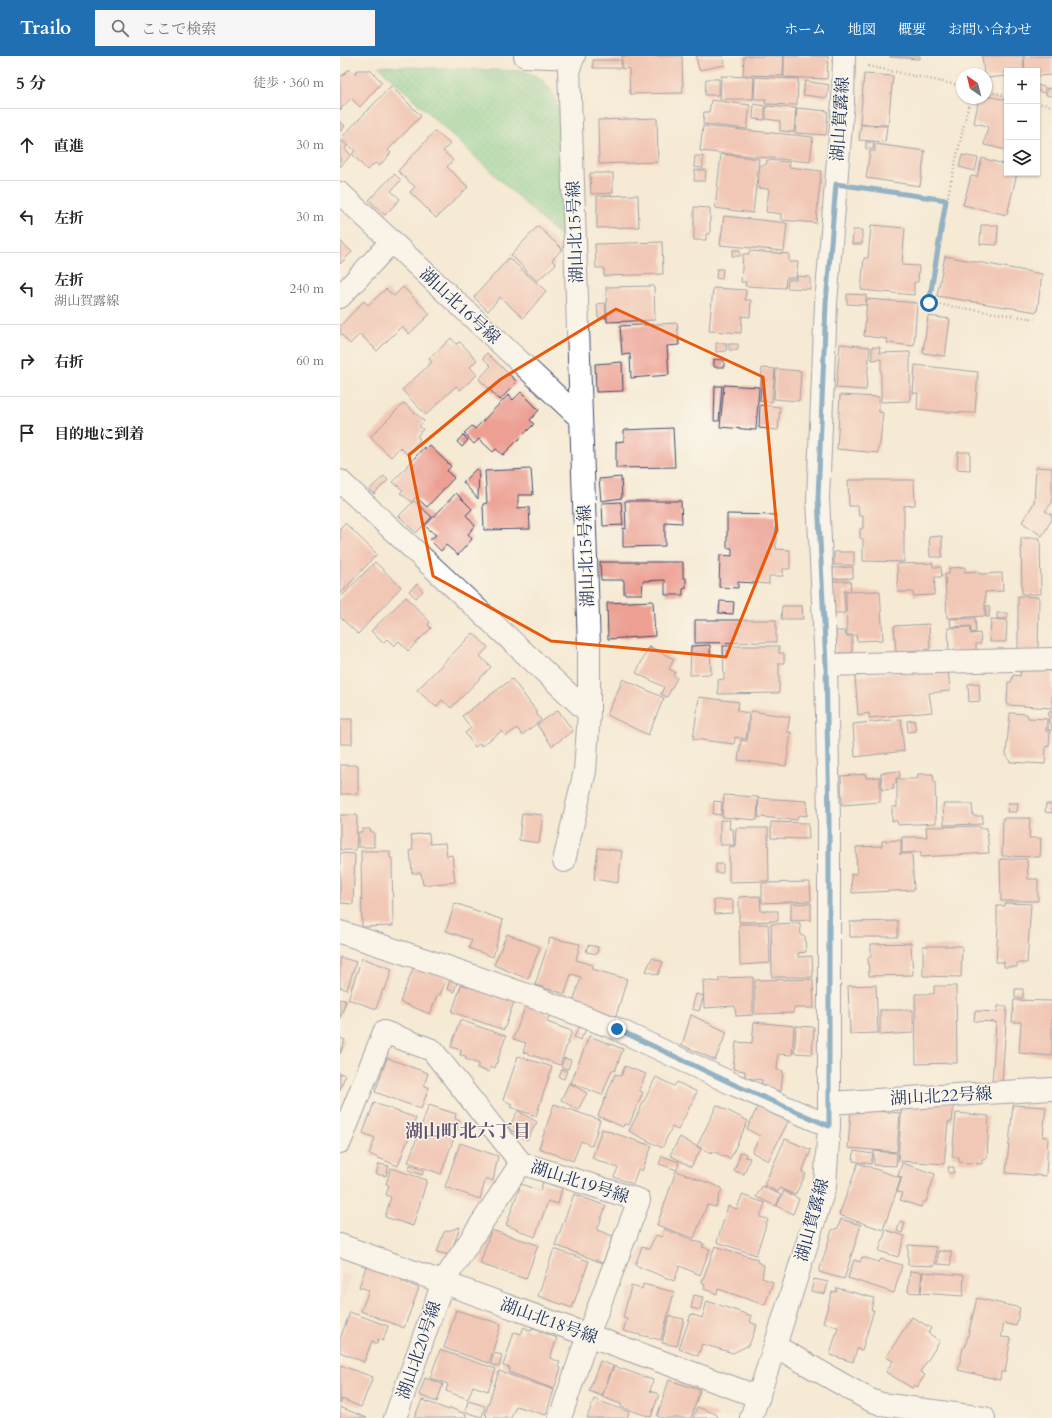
<!DOCTYPE html>
<html lang="ja">
<head>
<meta charset="utf-8">
<style>
  :root { --surface:#fff; --page:#f6f6f6; --text:#222; --muted:#767676; --line:#e0e0e0; --accent:#1f6fb2 }
  body { margin:0; font-family:Cardo,"Noto Serif JP",serif; background:var(--page); color:var(--text) }
  .controls { position:absolute; right:12px; top:12px; display:grid; overflow:hidden; border-radius:0px; box-shadow:0 1px 3px #0004 }
  .controls button { width:36px; height:36px; display:grid; place-items:center; padding:0; border:0; border-bottom:1px solid var(--line); background:var(--surface); color:var(--text); font:20px sans-serif }
  .compass { position:absolute; left:616px; top:12px; width:36px; height:36px; border-radius:50%; background:var(--surface); box-shadow:0 1px 3px #0004; rotate:325deg }
  .stop { position:absolute; width:12px; height:12px; margin:-9px; border:3px solid #1f6fb2; border-radius:50%; background:#fff }
  .stop.end { background:#1f6fb2; border-color:#fff; box-shadow:0 1px 4px #0008 }
  .list { margin:0; padding:0; list-style:none }
  h2 { display:flex; justify-content:space-between; align-items:center; height:52px; margin:0; padding:0 16px; font-size:17px }
  h2 small { font-size:13px; font-weight:400; color:var(--muted) }
  .list li { display:grid; grid-template-columns:26px 1fr auto; gap:12px; align-items:center; box-sizing:border-box; height:72px; padding:0 16px; border-top:1px solid var(--line) }
  .list b { display:block; font-size:15px; white-space:nowrap }
  .list p { margin:0; font-size:13px; white-space:nowrap; color:var(--muted) }
  .list em { font-size:13px; font-style:normal; color:var(--muted) }
  .icon { flex:none; width:22px; height:22px; fill:none; stroke:currentColor; stroke-width:2; stroke-linecap:round; stroke-linejoin:round }
  .map { position:relative; flex:none; width:712px; height:1362px; overflow:hidden }
  header { display:flex; align-items:center; gap:24px; box-sizing:border-box; height:56px; padding:0 20px; background:var(--accent); color:#fff }
  header strong { font-size:19px }
  nav { display:flex; gap:22px; margin-inline-start:auto; font-size:14px }
  .search { width:280px; height:36px; background:var(--page); display:flex; align-items:center; gap:10px; box-sizing:border-box; padding:0 14px; border-radius:0px; color:var(--muted); font-size:15px }
  main { display:flex }
  aside { flex:1; background:var(--surface) }
  .map>svg:first-child { display:block }
</style>
</head>
<body>
<header>
<strong>Trailo</strong>
<div class="search"><svg class="icon" aria-label="search" viewBox="0 0 24 24"><circle cx="10" cy="10" r="6"/><path d="M15 15l6 6"/></svg>ここで検索</div>
<nav><a>ホーム</a><a>地図</a><a>概要</a><a>お問い合わせ</a></nav>
</header>
<main>
<aside>
<h2>5 分<small>徒歩 · 360 m</small></h2>
<ul class="list">
<li><svg class="icon" aria-label="ahead" viewBox="0 0 24 24"><path d="M12 20V5M6 11l6-6 6 6"/></svg><div><b>直進</b></div><em>30 m</em></li>
<li><svg class="icon" aria-label="left" viewBox="0 0 24 24"><path d="M17 20v-9H6M10 6l-5 5 5 5"/></svg><div><b>左折</b></div><em>30 m</em></li>
<li><svg class="icon" aria-label="left" viewBox="0 0 24 24"><path d="M17 20v-9H6M10 6l-5 5 5 5"/></svg><div><b>左折</b><p>湖山賀露線</p></div><em>240 m</em></li>
<li><svg class="icon" aria-label="right" viewBox="0 0 24 24"><path d="M7 20v-9h11M14 6l5 5-5 5"/></svg><div><b>右折</b></div><em>60 m</em></li>
<li><svg class="icon" aria-label="arrive" viewBox="0 0 24 24"><path d="M6 21V4h12l-3 4 3 4H6"/></svg><div><b>目的地に到着</b></div></li>
</ul>
</aside>
<div class="map">
<svg width="712" height="1362" viewBox="0 0 712 1362">
  <defs>
    <pattern id="park-dots" width="8" height="8" patternUnits="userSpaceOnUse"><rect width="8" height="8" fill="#7ccf91"/><path d="M2 2h.1M6 6h.1" fill="none" stroke="#65a87a" stroke-width="1.8" stroke-linecap="round"/></pattern>
  </defs>
  <rect width="100%" height="100%" fill="#fbf7ec"/>
  <filter id="ink" filterUnits="userSpaceOnUse"><feTurbulence type="fractalNoise" baseFrequency=".025" numOctaves="2"/><feDisplacementMap in="SourceGraphic" scale="8" xChannelSelector="R" yChannelSelector="G"/><feConvolveMatrix kernelMatrix="1 2 1 2 8 2 1 2 1" color-interpolation-filters="sRGB"/></filter>
  <filter id="wash" filterUnits="userSpaceOnUse"><feTurbulence type="fractalNoise" baseFrequency=".012" numOctaves="4" result="noise"/><feDisplacementMap in="SourceGraphic" scale="16" xChannelSelector="R" yChannelSelector="G"/><feGaussianBlur stdDeviation="0.9" result="paint"/><feColorMatrix in="noise" values="0 0 0 0 0 0 0 0 0 0 0 0 0 0 0 0 0 1.4 0 .05"/><feComposite in="paint" operator="in"/></filter>
  <g filter="url(#wash)">
    <rect width="100%" height="100%" fill="#f5ead4"/>
    <!-- built -->
    <path fill="#f7d0cd" d="M0,1217L12,1220L0,1254Z"/>
    <!-- park -->
    <path fill="url(#park-dots)" stroke="#4c7f78" d="M38,10L184,15L200,22L212,35L219,56L223,183Z"/>
    <g id="blocks">
      <!-- building -->
      <path fill="#ec9f92" d="M282,0H342L343,37L290,38L289,12L282,13Z
        M356,0H383L385,9L359,14Z
        M404,0H444L443,20L403,19Z
        M444,0H488L487,23L444,21Z
        M550,0H580V3L550,1Z
        M642,0H683L684,15H667V20L646,22V18H644Z
        M684,0H712V19L697,20V15H685Z
        M253,4H281V12H253Z
        M8,14H11L14,18L18,14H30L42,26L20,51L11,42L0,54V22Z
        M524,18L553,20L548,69L520,68Z
        M381,20L414,21L413,43H380Z
        M415,21L458,23L457,49L425,48L426,43H414Z
        M366,23H379V39H365Z
        M465,25L489,29L487,42L463,39Z
        M697,29L705,31L704,37L697,35Z
        M51,30L81,60L48,94L51,97L39,110L35,107L27,114L12,98L15,95L1,82Z
        M707,32L712,33V40L706,39Z
        M646,40L667,44V94L644,89L648,70L634,67L639,42H646Z
        M371,44L410,49L407,73L363,68L364,56H369Z
        M414,48L425,50V64L413,63Z
        M426,50L456,52L454,76L440,75V65L426,63Z
        M457,52L488,55L486,79L455,77Z
        M317,62L318,106L259,108L258,64Z
        M0,65L5,70L1,75L0,74Z
        M521,69L547,70L545,86L519,84Z
        M363,70L473,81L470,106L360,95Z
        M95,75L110,88L103,95L113,104L107,111L128,131L96,162L70,136L75,131L58,115Z
        M0,84L7,90L5,93L11,99L0,111Z
        M526,86H534L533,93H526Z
        M535,88L585,95L580,130L526,122L530,95H535Z
        M381,98L419,103L413,157L375,152Z
        M622,99L638,102L635,115L619,111Z
        M355,100H363V112L354,111Z
        M642,102L667,109V117H677L667,159L623,149L631,120L637,121Z
        M427,104L450,106L449,111L481,115L476,167L441,164V158L426,156L429,133L418,132L420,109H426Z
        M355,114H366L365,125H354Z
        M250,117H273V137L251,138Z
        M54,118L61,124L51,135L60,143L45,159L29,144Z
        M298,139L299,171L257,172V140Z
        M354,151L370,152V178H366V184H354Z
        M384,160L447,167L444,195L380,189Z
        M531,169L565,172L562,209L579,210L578,226H574V239L521,234L524,202H528Z
        M641,169H658L657,189L640,188Z
        M198,170L222,193L212,204L216,208L197,225L171,199Z
        M513,174H522V188H512Z
        M0,185L12,196L0,208Z
        M322,186L323,218L264,220V212H256L255,188Z
        M393,194H400V200H392Z
        M409,195L449,198V206H458L456,222H446L445,232L405,230L406,226H401L403,198H409Z
        M605,200L702,218L697,256L597,240Z
        M169,202L206,235L183,262L160,241L148,255L134,241Z
        M377,213H383L382,223L376,222Z
        M457,220L470,221V233L447,232L448,224H457Z
        M314,230L315,264L267,266L266,231Z
        M63,231L90,258L69,278L62,270L37,295L20,278L10,288L0,277V270L24,245L28,249L46,233L54,240Z
        M373,232L406,234L405,244H411L410,261L402,260L401,277L369,275Z
        M507,238L526,239V249L507,248Z
        M527,243L577,247L574,290L547,287L548,283L524,280Z
        M265,247L266,262H258L257,248Z
        M588,260L610,263L605,300L583,297Z
        M337,267L339,289L327,290L329,319L291,322L290,298L282,299L280,270Z
        M111,282L116,288L120,286L137,304L130,311L137,319L120,334L116,330L86,359L62,334L92,306L89,303Z
        M376,287H387L386,295L376,296Z
        M389,288H398V294H389Z
        M500,288L530,291L526,334L496,332Z
        M532,291H540L539,297L570,296V345L541,346V303L532,304Z
        M147,297L177,326L160,344L139,323L151,310L143,302Z
        M374,303L384,304V311H374Z
        M282,306L283,335L256,336L255,308Z
        M575,309L638,316L635,357L605,356L577,353L578,337H573Z
        M422,312L435,313L432,346L420,345Z
        M436,313L461,315L459,345L434,343Z
        M384,329L419,331L416,374L380,371Z
        M375,330H382L379,365H374Z
        M181,336L199,354L190,364L194,368L163,399L156,393L153,396L139,383L134,388L124,377L132,370L135,373L168,339L173,344Z
        M500,339L539,341V356L543,357L540,388L538,392V397L497,393Z
        M64,347L84,365L79,370L83,373L77,380L80,383L67,398L60,391L51,401L30,381Z
        M420,349L440,351L438,374L419,372Z
        M333,372L335,411L276,412V386L284,385V374Z
        M123,379L128,384L122,391L117,386Z
        M89,389L111,410L107,415L114,422L87,451L76,441L72,446L60,437L63,434L53,426L84,391L85,393Z
        M618,396H630V414L617,413Z
        M696,411L712,412V447L705,455L712,459V463L702,480L682,466L694,447Z
        M136,413L139,415L138,443L123,426Z
        M191,413L193,439H178V452L189,451L190,473L144,474L143,448L147,447L145,415Z
        M44,420L48,424L34,438L29,434Z
        M281,421L282,442L261,445L259,423Z
        M508,424H574L575,449L564,450V506L523,505V483L520,482V473L523,472V460H519L518,450H509Z
        M116,437L132,453L126,459L135,470L128,478L132,483L118,499L106,489L101,495L90,484L96,479L85,470Z
        M74,445L92,461L76,477L59,460Z
        M285,445H341L342,467L325,466V490L283,491V472L286,473Z
        M281,446L283,469L263,470L262,447Z
        M387,458L436,459V493L450,494V513H443V520H429V528L398,526V532L379,531L380,499L392,500V492H387Z
        M5,467L37,498L0,538V472Z
        M602,480V501H590L589,481Z
        M681,482H700L701,538H682Z
        M494,496H514V509H494Z
        M35,506L61,531L18,578L0,561V542Z
        M260,506H343V522H346V532L343,533V539H325V524L303,525L302,538H284V524H261Z
        M593,507V511H601L602,521H595L594,539L573,540V536H558L557,508Z
        M513,511V522L493,523V512Z
        M625,511V516L639,515V518L662,517L663,535L645,536V560L607,562L605,518H609V512Z
        M493,525H510L511,535H504L505,557H494Z
        M77,528L83,535L76,542L69,535Z
        M540,535L543,584L517,585L516,579H507L506,536Z
        M678,540L699,541L698,595L678,594Z
        M66,541L90,566L88,569L91,572L68,595L59,585L54,590L47,583L43,587L31,575Z
        M313,545L315,580L268,583L267,547Z
        M380,545L394,546L393,558L379,557Z
        M442,550H462L463,563H441Z
        M646,550H649V561H646Z
        M657,557H668L667,563H657Z
        M635,562L636,576L631,577V570L611,571L610,563Z
        M651,563L667,564L666,586H650Z
        M355,564H436V586L355,587Z
        M589,568L590,593L556,596L554,570Z
        M630,571L631,578L640,577L641,588H636V597L615,599V593L609,595L608,572Z
        M496,575H505L506,580H512V597H496Z
        M133,577L148,591L140,600L151,611L111,652L102,644L96,651L77,634Z
        M370,589L371,618L350,619L351,590Z
        M383,590H439V597H444V607H439V637L378,638V624L384,623Z
        M309,591L334,603L329,613L335,616L333,619L337,622L327,641L321,638L324,631L296,617Z
        M608,612L610,635L589,637L592,656L529,662V657L518,659L515,620Z
        M681,613L712,615V652L667,649L668,626H671L673,619L680,620Z
        M172,623L197,656L196,657L201,664L182,679L177,672L166,680L162,675L141,690L140,687L135,691L125,677L131,672L122,660Z
        M283,623L324,642L308,679L267,659Z
        M639,627L640,645L629,646L628,628Z
        M359,641L399,646L397,655L409,657L406,683L395,681L394,688L353,683Z
        M218,654L233,675L212,690L197,669Z
        M411,655L450,661L447,676H451L446,710L398,704L401,684L407,685Z
        M709,655L712,656V674H708Z
        M670,657L687,658L688,662L707,663L706,675L710,676L709,691L706,690L705,708L670,706L666,698Z
        M0,663H12V688H0Z
        M561,663L564,695L515,701L513,668Z
        M574,664L576,675L568,676L567,665Z
        M0,709H18V738H0Z
        M559,715L560,721L556,722V728H553L554,733L542,734L541,717Z
        M526,718V722L540,721V746L502,749L501,720Z
        M578,718H593L594,726H595L596,767L558,769L557,765H552V751H557V723H577Z
        M384,739L418,741L417,764L382,761Z
        M419,742L467,745V760L458,759L457,764L418,761Z
        M374,745L382,746L381,759L373,758Z
        M668,747H678L677,756H667Z
        M603,748H632L633,760H643L642,768L604,769Z
        M706,748H712V757L705,756Z
        M182,757L203,759L199,787L179,784Z
        M0,759H17L16,794H0Z
        M663,762H690L689,782H701L700,801L662,800Z
        M380,764H390L389,773H393L394,789H380Z
        M431,766L468,767L469,783L431,782Z
        M639,770L640,772H647L649,797L581,801V796L562,797V781H587L586,771Z
        M396,772H428L429,825L389,826V791L395,790Z
        M22,773H30L31,776H34V791H18V776H22Z
        M89,777L90,788L105,787L107,800L112,799L115,826L83,829L81,817H72L70,794H73L71,779Z
        M561,784V797L559,798H572L574,834L512,837L511,818H517L516,791L542,790V785Z
        M258,792L282,795L278,827L254,823Z
        M21,795H50V802H52L53,870L22,871Z
        M0,797L15,798L13,848L0,847Z
        M660,803H687L688,823H698V845H661Z
        M376,808H383V817H376Z
        M470,826L471,845L422,847V827Z
        M420,840L421,855H438V865L399,866V841Z
        M374,844H393V857L375,858Z
        M115,847L163,864L153,901L129,892L132,884L106,875Z
        M471,847V864L451,865V848Z
        M665,847L691,848L687,907H677V911H664V906H656L658,870L657,869V850H665Z
        M558,865V881H510V866Z
        M460,867L461,880H465L466,896L458,897V901L472,900L473,921H432L431,868Z
        M399,868H428L430,907L400,909Z
        M167,878L200,891L188,923L154,909Z
        M210,882L240,888L236,904L253,909L252,913L287,923L276,960L233,946L241,921L231,918L225,938L195,929Z
        M571,887L573,919L529,920L528,901H531V888Z
        M248,889L258,891L257,898L246,896Z
        M583,890H622L621,921L583,920Z
        M0,901L16,906L7,934L0,931Z
        M22,902L52,913L45,934L43,933L36,953L8,943Z
        M312,902L323,906L318,919L306,915Z
        M74,910L107,922L100,939L98,937L90,958L60,946Z
        M111,921L118,923L114,936L107,933Z
        M413,921V959L396,960L395,950L364,952L363,924L379,926V922Z
        M473,923L474,952H454L453,957L415,958V924Z
        M123,924L175,943L164,974L112,956Z
        M536,929L538,977L510,978L508,930Z
        M594,930H616L617,1007L576,1008L575,938H594Z
        M675,933H683V942H675Z
        M356,938L364,940L359,955L352,953Z
        M0,943L6,945L0,962Z
        M674,944L712,945V1000L679,997L681,966H672Z
        M186,949L210,958L207,966L232,975L220,1009L183,996L186,987L173,983Z
        M658,950H667L662,1028L652,1029L656,966L634,965L635,955L658,956Z
        M540,954H573V977L540,979Z
        M351,959L387,976L375,1004L342,989Z
        M120,964L166,980L155,1012L151,1010L149,1016L137,1012L139,1008L125,1003L126,1000L120,999L121,994L111,991Z
        M414,966L454,970L452,999L438,998L437,1014L443,1015L441,1035L421,1032L422,1024L405,1022V1015L393,1013L396,986L412,987Z
        M456,970L474,971L472,998L454,997Z
        M239,971L246,974L240,984L234,981Z
        M249,980L283,993L275,1015L272,1014L262,1039L231,1027Z
        M0,982L5,984L0,998Z
        M178,1000L212,1011L196,1060L170,1051L172,1048L163,1044Z
        M47,1002L88,1017L84,1030L89,1031L81,1053L35,1036Z
        M224,1002L231,1004L228,1013L221,1011Z
        M285,1010L306,1018L299,1035L303,1036L289,1069L284,1068L283,1071L258,1060L275,1018L281,1020Z
        M222,1013L227,1015L224,1023L219,1021Z
        M0,1017L5,1019L0,1034Z
        M316,1021L334,1030L337,1026L357,1036L338,1074L332,1071L322,1092L289,1075Z
        M229,1027L247,1037L238,1054L221,1044Z
        M614,1046L612,1066H608L604,1108L558,1105L562,1048Z
        M34,1047L76,1062L58,1110L29,1098L35,1082L23,1077Z
        M214,1048L260,1064L252,1090L241,1085L233,1105L199,1092Z
        M89,1049L116,1058L115,1063L120,1065L101,1118L68,1106Z
        M377,1049L408,1065L390,1103L372,1095L371,1097L357,1090Z
        M673,1049L706,1051L703,1081H708L706,1120L666,1117Z
        M418,1050L431,1057L433,1053L451,1060L428,1105L412,1096L420,1080L407,1073Z
        M511,1053L560,1057L557,1096L508,1092Z
        M178,1055L197,1066L187,1084L168,1072Z
        M616,1057L649,1060L647,1103H642V1108L619,1106V1101H612Z
        M262,1073L312,1090L302,1115L298,1113L293,1128L274,1121L278,1112L252,1102Z
        M340,1081L361,1093L351,1111L330,1099Z
        M445,1083L471,1094L462,1116L466,1118L455,1139L440,1132L438,1136L424,1129Z
        M120,1087L158,1100L153,1125L146,1122L140,1143L105,1131Z
        M514,1095L533,1098L531,1108L513,1105Z
        M534,1095L557,1097L556,1110L534,1109Z
        M401,1096L406,1098L405,1101L410,1102L404,1118L394,1115Z
        M322,1100L339,1106L337,1114L319,1108Z
        M518,1107L561,1122L543,1174L499,1159Z
        M562,1107L595,1118L586,1146H583L581,1151L560,1144L563,1137L557,1136L562,1121L558,1120Z
        M39,1108L49,1110L46,1120L36,1118Z
        M70,1109L84,1114L82,1119L68,1114Z
        M608,1111H614V1117H609Z
        M51,1112L87,1124L73,1170L45,1161L51,1141L46,1139L49,1129L46,1128Z
        M336,1115L382,1132L376,1151L367,1149L354,1182L317,1169Z
        M203,1126L222,1132L218,1148L208,1145L195,1181L166,1169L181,1128L200,1135Z
        M422,1130L441,1139L436,1150L416,1141Z
        M444,1135L459,1143L453,1158L437,1150Z
        M234,1138L266,1150L257,1174L273,1180L263,1207L215,1189Z
        M402,1139L425,1147L420,1161L428,1163L416,1199L377,1186L388,1150L397,1153Z
        M501,1163L521,1169L504,1223L479,1216L492,1174L498,1172Z
        M560,1165L565,1167L562,1177L557,1175Z
        M120,1171L110,1199L97,1196L104,1176Z
        M324,1173L364,1188L362,1191L370,1193L360,1219L340,1210L334,1225L295,1209L302,1191L309,1193L316,1179L321,1181Z
        M151,1174L198,1189L186,1223L140,1208Z
        M546,1174L565,1180L558,1201L539,1195Z
        M568,1189L596,1191L595,1210L568,1209Z
        M375,1190L417,1203V1206L424,1209L422,1222L433,1226L425,1249L378,1233L377,1238L364,1233L365,1229L362,1226Z
        M214,1193L249,1205L232,1252L198,1240Z
        M598,1195H611V1209L597,1208Z
        M522,1201L539,1206L541,1203L562,1209L554,1237L508,1222L514,1204L520,1206Z
        M27,1208L42,1213L41,1216L49,1219L51,1217L63,1222L62,1225L79,1232L64,1272L21,1255L29,1234L19,1231Z
        M570,1215L582,1216L580,1237L568,1236Z
        M583,1216L624,1219L623,1240L581,1237Z
        M474,1223L488,1226L485,1238L471,1235Z
        M303,1228L334,1236L321,1284L283,1275L287,1263L283,1262L291,1230L302,1233Z
        M497,1232L534,1242L531,1254H534L522,1294L517,1293L513,1306L490,1299L498,1271L483,1267L492,1236H496Z
        M354,1239L363,1241L360,1254L351,1252Z
        M637,1242L680,1252L676,1270L664,1267L661,1281L671,1282L665,1316H661L660,1324L618,1314L623,1292L625,1291Z
        M367,1245L412,1260L410,1266L417,1269L409,1289L393,1297L362,1288L358,1300L339,1293L351,1258L362,1262Z
        M116,1254L161,1268L149,1307L104,1292Z
        M10,1256L48,1270L43,1285L38,1283L37,1288L32,1285L24,1306L0,1296V1283Z
        M329,1260L344,1263L337,1290L322,1287Z
        M572,1261L591,1272L588,1277L600,1285L580,1316L585,1319L577,1331L574,1329L572,1332L546,1316L553,1305L546,1301Z
        M184,1271L191,1275L192,1272L217,1282L210,1302L220,1306L218,1310L221,1312L214,1333L169,1316L170,1312L163,1310L174,1276L181,1278Z
        M100,1294L156,1313L148,1335L133,1330L128,1343L106,1335L108,1328L90,1322Z
        M154,1297L162,1299L159,1311L151,1308Z
        M260,1305L273,1310L262,1340L249,1335Z
        M0,1309L33,1321L21,1351L2,1343L0,1348Z
        M274,1310L313,1324L310,1335L319,1338L311,1361L281,1351V1348L262,1341Z
        M159,1315L214,1334L206,1359L176,1350L171,1362H146L147,1359L145,1358Z
        M85,1322L103,1328L97,1346L79,1339Z
        M329,1324L360,1334L351,1362H322L317,1360Z
        M254,1343L289,1356L287,1362H247Z
        M82,1344L109,1354L110,1352L126,1358L125,1360L128,1362H74Z
        M128,1345L145,1350L142,1361L125,1356Z
        M0,1351L27,1362H0Z
        M357,1351L376,1358L378,1362H353Z"/>
    </g>
  </g>
  <g filter="url(#ink)">
    <use href="#blocks" fill-opacity="0" stroke="#3c4b70" stroke-width="1"/>
    <g fill="none" stroke-linecap="round" stroke-linejoin="round">
      <defs>
        <path id="street" d="M185,0L233,2
          M0,137L241,363
          M0,241L52,185
          M0,425L249,657V591L229,12L234,0
          M486,609L712,603
          M224,805L245,715L249,657
          M0,876L107,911L190,940L277,973L395,1029L489,1070
          M489,1047L712,1033
          M0,1086L44,976L92,994L181,1107
          M0,1189L419,1341
          M435,1290L528,1343L541,1348L644,1362
          M55,1362L103,1226L181,1107L299,1144L248,1279L220,1362"/>
        <path id="secondary" d="M411,1362L435,1290L485,1130L489,1070V765L486,609L478,442L486,247L503,45L504,0"/>
      </defs>
      <!-- street casing -->
      <use href="#street" stroke="#3c4b70" stroke-width="24"/>
      <!-- secondary casing -->
      <use href="#secondary" stroke="#3c4b70" stroke-width="24"/>
      <!-- path -->
      <path stroke="#3c4b70" stroke-width="2.5" stroke-dasharray="1 3" stroke-linecap="butt" d="M528,10L622,30
        M646,35L667,40
        M630,42L607,144L589,247L695,263
        M697,47L712,50
        M520,131L606,144"/>
      <!-- street -->
      <use href="#street" stroke="#fff" stroke-width="22"/>
      <!-- secondary -->
      <use href="#secondary" stroke="#fff" stroke-width="22"/>
    </g>
  </g>
  <g fill="none" stroke-linecap="round" stroke-linejoin="round" filter="url(#ink)">
    <!-- route -->
    <path stroke="#1f6fb2" stroke-width="5" d="M277,973L395,1029L489,1070V765L486,609L478,442L486,247L496,128L606,144L589,247"/>
  </g>
  <!-- marked area -->
  <path d="M0 0H712V1362H0ZM276,253L423,321L437,474L386,601L211,585L93,520L69,399L161,323Z" fill="#f5ead4" fill-opacity=".55" fill-rule="evenodd"/>
  <path fill="none" stroke="#e8590c" stroke-width="3" stroke-linejoin="round" d="M276,253L423,321L437,474L386,601L211,585L93,520L69,399L161,323Z"/>
  <g text-anchor="middle" dominant-baseline="central" stroke-width="3" stroke-linejoin="round" paint-order="stroke">
    <!-- street labels -->
    <g font-size="17" fill="#1b2f5e" stroke="#fbf7ec">
      <text transform="translate(500 63) rotate(-86)">湖山賀露線</text>
      <text transform="translate(235 176) rotate(-92)">湖山北15号線</text>
      <text transform="translate(120 250) rotate(43)">湖山北16号線</text>
      <text transform="translate(246 500) rotate(-92)">湖山北15号線</text>
      <text transform="translate(601 1040) rotate(-3)">湖山北22号線</text>
      <text transform="translate(240 1126) rotate(18)">湖山北19号線</text>
      <text transform="translate(472 1164) rotate(-75)">湖山賀露線</text>
      <text transform="translate(209 1265) rotate(20)">湖山北18号線</text>
      <text transform="translate(79 1294) rotate(-71)">湖山北20号線</text>
    </g>
    <!-- neighbourhood labels -->
    <g font-size="18" font-weight="bold" fill="#645670" stroke="#fbf7ec">
      <text x="128" y="1075">湖山町北六丁目</text>
    </g>
  </g>
</svg>
<div class="controls">
<button>+</button>
<button>−</button>
<button><svg class="icon" aria-label="layers" viewBox="0 0 24 24"><path d="M12 4l9 5-9 5-9-5zM3 14l9 5 9-5"/></svg></button>
</div>
<svg class="compass" viewBox="-18 -18 36 36"><path d="M0-13l5 13h-10z" fill="#e53935"/><path d="M0 13l5-13h-10z" fill="#767676"/></svg>
<div class="stop" style="left:589px;top:247px"></div>
<div class="stop end" style="left:277px;top:973px"></div>
</div>
</main>
</body>
</html>
